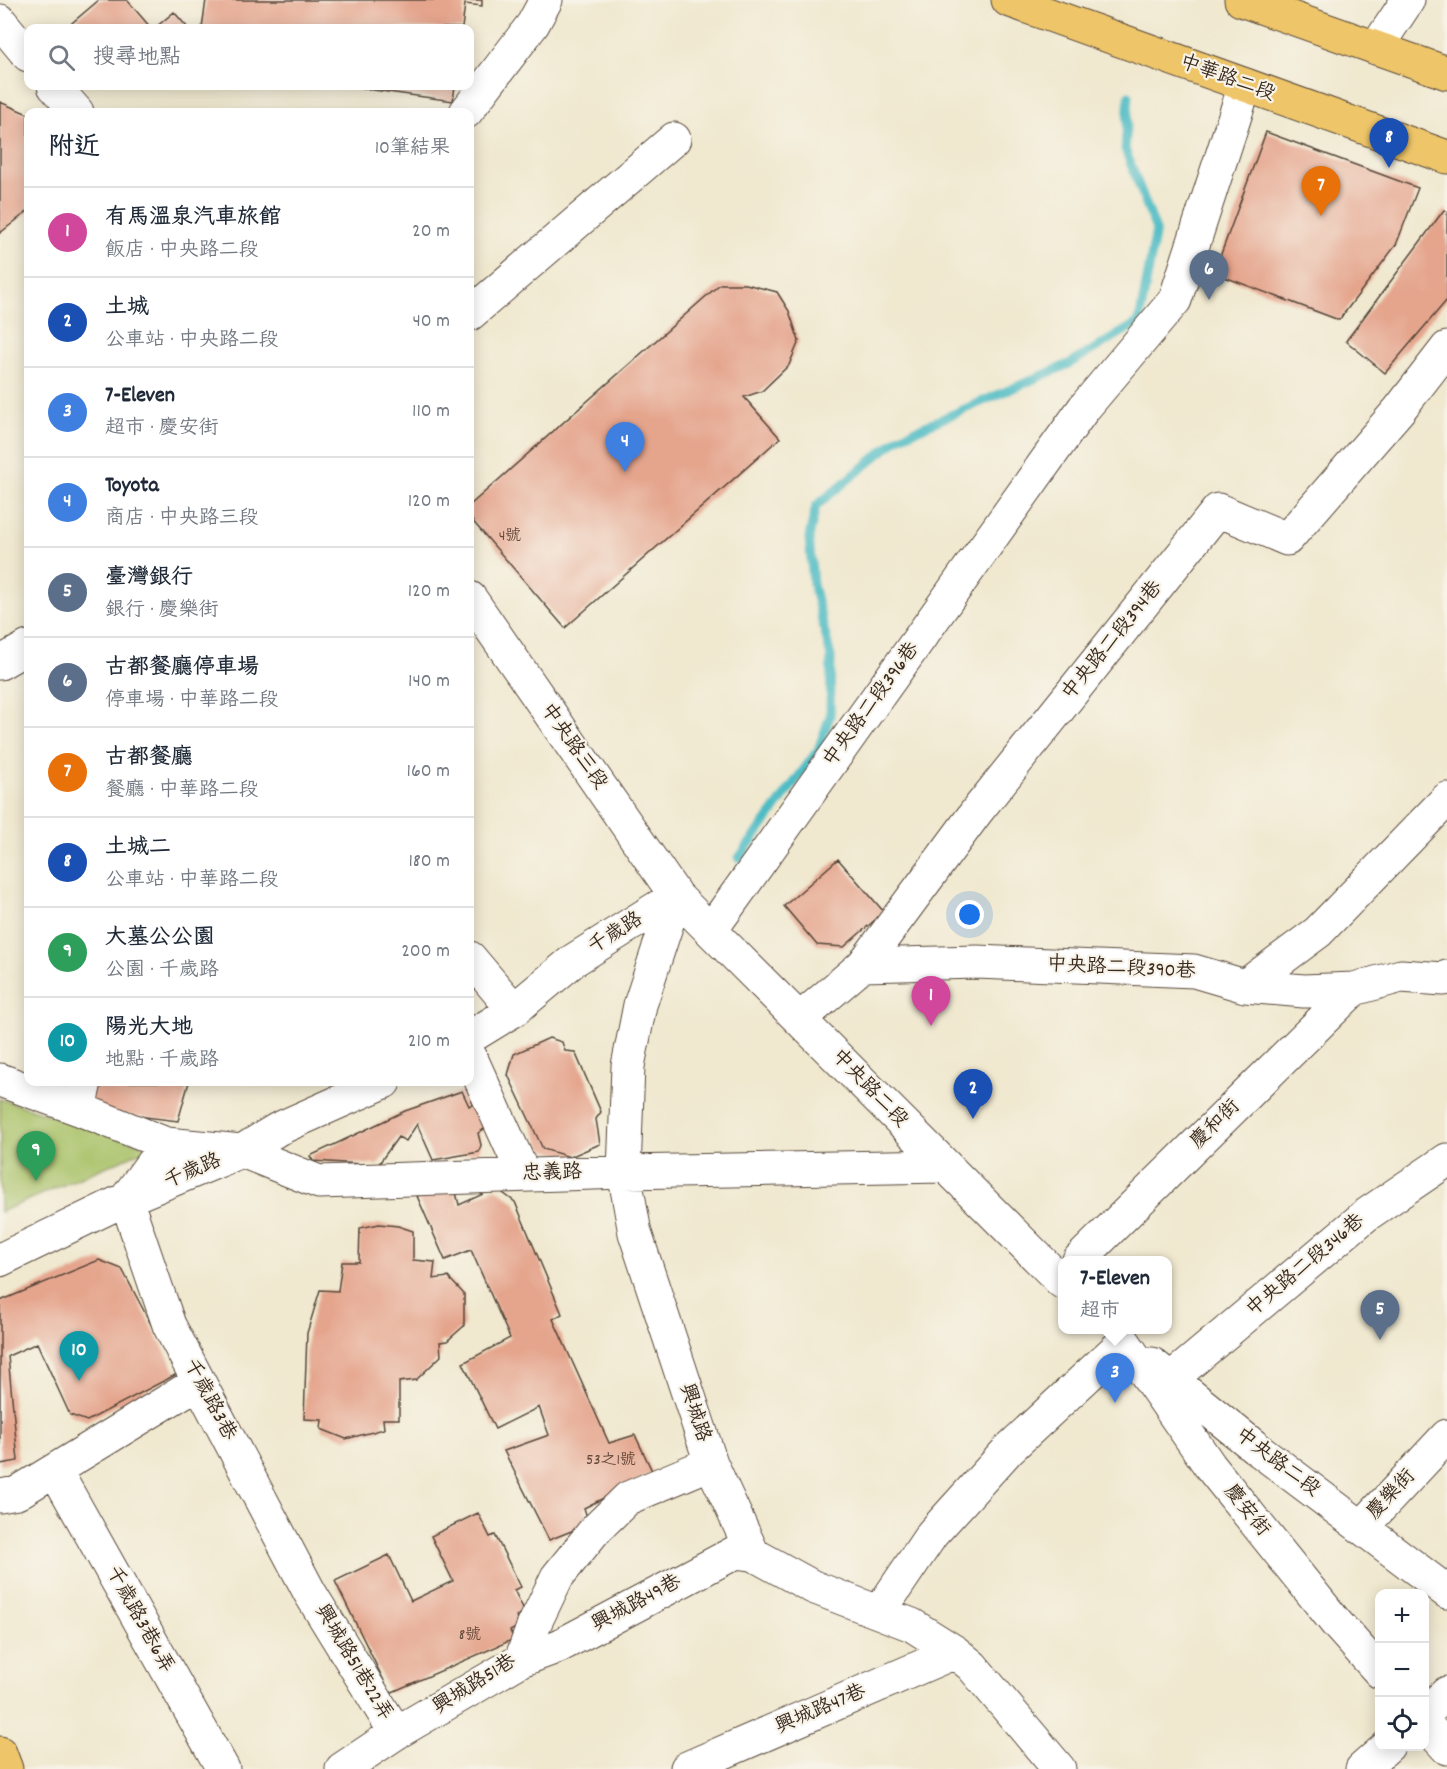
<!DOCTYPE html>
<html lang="zh-TW">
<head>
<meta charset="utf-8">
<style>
  :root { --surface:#fff; --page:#f6f6f7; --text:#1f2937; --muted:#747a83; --line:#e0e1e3; --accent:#d1495b }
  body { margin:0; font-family:Dekko,"LXGW WenKai TC",sans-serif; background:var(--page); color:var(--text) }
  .controls { position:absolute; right:18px; bottom:18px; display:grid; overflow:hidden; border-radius:12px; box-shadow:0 3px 15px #0003 }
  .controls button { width:54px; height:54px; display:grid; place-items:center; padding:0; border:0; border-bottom:2px solid var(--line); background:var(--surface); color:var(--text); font:30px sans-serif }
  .you { position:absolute; left:970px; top:915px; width:21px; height:21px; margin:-15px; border:4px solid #fff; border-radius:50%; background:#1a73e8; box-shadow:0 0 0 9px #1a73e833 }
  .badge { display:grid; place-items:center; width:39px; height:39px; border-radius:50%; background:var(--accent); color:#fff; font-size:20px; font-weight:700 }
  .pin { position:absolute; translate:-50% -50px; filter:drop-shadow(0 2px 3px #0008) }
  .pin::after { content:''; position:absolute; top:32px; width:21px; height:18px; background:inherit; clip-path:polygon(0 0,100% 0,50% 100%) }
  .popup { position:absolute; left:1058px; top:1256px; width:114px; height:78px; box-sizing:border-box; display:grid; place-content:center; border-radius:12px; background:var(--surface); filter:drop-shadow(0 2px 4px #0005); font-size:20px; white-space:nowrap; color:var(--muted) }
  .popup b { font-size:22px; color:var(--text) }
  .popup::after { content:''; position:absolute; left:50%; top:100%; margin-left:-12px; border:12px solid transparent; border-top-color:var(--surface) }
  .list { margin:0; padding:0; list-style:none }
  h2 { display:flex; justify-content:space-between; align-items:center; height:78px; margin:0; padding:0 24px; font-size:26px }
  h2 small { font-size:20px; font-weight:400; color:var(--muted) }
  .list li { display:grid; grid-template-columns:39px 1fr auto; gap:18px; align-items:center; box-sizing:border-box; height:90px; padding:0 24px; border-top:2px solid var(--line) }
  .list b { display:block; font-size:22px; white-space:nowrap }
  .list p { margin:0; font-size:20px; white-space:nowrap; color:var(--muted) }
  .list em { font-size:20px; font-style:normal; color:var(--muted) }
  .icon { flex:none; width:33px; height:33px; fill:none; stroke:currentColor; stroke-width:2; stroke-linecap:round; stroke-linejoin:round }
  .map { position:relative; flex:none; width:1447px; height:1769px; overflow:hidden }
  .search { position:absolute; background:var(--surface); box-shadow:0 3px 15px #0003; left:24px; top:24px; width:450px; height:66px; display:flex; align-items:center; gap:15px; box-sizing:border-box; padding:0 21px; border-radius:12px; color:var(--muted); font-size:22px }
  .panel { position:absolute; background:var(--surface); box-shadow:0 3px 15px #0003; left:24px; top:108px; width:450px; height:978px; border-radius:12px }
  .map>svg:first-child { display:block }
</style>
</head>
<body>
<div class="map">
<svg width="1447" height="1769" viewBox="0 0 1447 1769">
  <rect width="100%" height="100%" fill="#f7f3e8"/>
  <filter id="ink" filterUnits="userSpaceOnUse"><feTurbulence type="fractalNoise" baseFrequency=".0167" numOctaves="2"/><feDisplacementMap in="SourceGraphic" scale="12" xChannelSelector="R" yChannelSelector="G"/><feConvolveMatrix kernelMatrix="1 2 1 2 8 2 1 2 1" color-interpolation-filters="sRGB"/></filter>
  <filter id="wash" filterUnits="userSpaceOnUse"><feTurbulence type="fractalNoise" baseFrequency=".008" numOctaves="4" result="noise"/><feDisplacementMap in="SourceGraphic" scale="24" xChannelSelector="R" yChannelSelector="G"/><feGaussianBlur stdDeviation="1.35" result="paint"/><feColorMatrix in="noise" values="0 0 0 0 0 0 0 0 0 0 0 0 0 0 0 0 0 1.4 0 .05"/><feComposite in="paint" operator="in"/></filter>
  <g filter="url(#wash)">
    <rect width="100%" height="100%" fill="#f0e8cf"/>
    <!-- green -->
    <path fill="#a8c166" stroke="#727642" stroke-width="1.5" d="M0,1099L146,1146L145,1150L0,1212Z"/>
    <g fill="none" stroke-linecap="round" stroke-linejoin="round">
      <!-- stream -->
      <path stroke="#4ebcc4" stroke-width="9" d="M739,858L818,750L830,716L831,657L813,584L809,537L816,506L900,437L1069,364L1139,322L1156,230L1125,149L1129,96"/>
    </g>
    <g id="blocks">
      <!-- building -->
      <path fill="#e5a58d" d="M99,0H127L151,28H66Z
        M206,0H482V6L465,4L462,28H202Z
        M174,12L188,28H155Z
        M344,86H455L453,101Z
        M0,102L28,114V211L0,233Z
        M1266,132L1418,188L1396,245L1339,320L1214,273Z
        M1444,210L1447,211V300L1385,373L1346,341Z
        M720,284H746L777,292L789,311L799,341L789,365L762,391L744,397L780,438L565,628L470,518V505Z
        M838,859L884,912L844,947L817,945L784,906Z
        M549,1038L562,1042L565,1051L575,1052L601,1112L596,1119L600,1144L570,1157L543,1149L508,1075L514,1054Z
        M94,1082H189L178,1121L79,1109Z
        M462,1091L469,1106L475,1103L487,1127L478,1133L481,1145L479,1152L433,1160L417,1124L406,1141L398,1137L378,1165L313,1161L310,1156L405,1111Z
        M455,1188L459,1205L496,1188L515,1202L562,1314L553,1319L609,1443L635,1435L653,1473L584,1508L589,1524L549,1540L504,1451L549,1435L539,1407L495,1429L463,1363L510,1338L471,1250L445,1260L417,1196Z
        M379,1224L398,1226L413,1231V1260L435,1262L433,1279L448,1277L464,1294V1326L447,1341L440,1342L441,1356L416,1380L399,1382V1419H383L384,1429L346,1439L321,1429L322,1420L304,1419L307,1333L320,1290L338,1291L342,1262H359L360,1228Z
        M99,1260L122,1269L177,1374L87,1421L70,1415L37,1343L8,1356L18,1461L0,1464V1301Z
        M478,1513L490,1537L495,1535L521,1587L514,1590L525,1612L516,1616L521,1625L510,1631L514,1639L390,1693L335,1581L389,1555L411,1601L453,1581L431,1536Z"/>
    </g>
  </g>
  <g filter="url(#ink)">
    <use href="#blocks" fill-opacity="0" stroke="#564639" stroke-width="1.5"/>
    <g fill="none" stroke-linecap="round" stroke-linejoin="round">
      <defs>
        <path id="minor" d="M0,21L28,55
          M1376,48L1408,0
          M54,86L77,112
          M466,112L533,24L546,0
          M470,314L674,139
          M470,598L676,896L1062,1282
          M0,663L28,647
          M676,896L640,1005L628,1066L624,1172L635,1233L711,1463L753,1554L813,1587L912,1625L955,1652L972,1666L1059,1769
          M711,930L1084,408L1175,300L1245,85
          M470,958L514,1010
          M863,965L977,962L1194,971L1245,986L1318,932L1447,799
          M1245,986L1304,991L1354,989L1401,976L1444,979L1447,977
          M800,1019L863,965L977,811L1218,510L1287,539L1399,410L1447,348
          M470,1037L514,1010L574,960L676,896
          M470,1056L524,1175
          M0,1080L79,1109L166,1144L242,1151L319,1182L624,1172L944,1166
          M79,1109L85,1082
          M166,1144L126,1199L169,1325L310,1593L396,1733
          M0,1260L126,1199L242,1151L278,1129L384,1082
          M1079,1260L1354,989
          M1152,1364L1255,1447L1447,1592
          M1171,1379L1366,1215L1447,1160
          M55,1470L223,1769
          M0,1496L17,1493L199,1382
          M1362,1527L1447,1436
          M880,1611L932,1534L1009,1449L1124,1342L1210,1466L1337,1624L1380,1672
          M521,1660L559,1646L736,1552L753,1554
          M1424,1714L1447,1693
          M1424,1723L1447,1748
          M687,1768L955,1652
          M342,1769L396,1733L521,1660L533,1627L557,1577L595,1530L628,1498L711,1463
          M1362,1769L1388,1746"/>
        <path id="major" d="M1008,0L1447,157
          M1241,0L1447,73
          M0,1753L6,1769"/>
      </defs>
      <!-- minor casing -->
      <use href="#minor" stroke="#564639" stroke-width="35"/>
      <!-- major casing -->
      <use href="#major" stroke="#564639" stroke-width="35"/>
      <!-- minor -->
      <use href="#minor" stroke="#fff" stroke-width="33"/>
      <!-- major -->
      <use href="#major" stroke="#eec569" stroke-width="33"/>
    </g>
  </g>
  <g text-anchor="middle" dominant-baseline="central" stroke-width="4.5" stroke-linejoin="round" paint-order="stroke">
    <!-- number labels -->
    <g font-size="16" fill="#66493a">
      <text x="510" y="536">4號</text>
      <text x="611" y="1460">53之1號</text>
      <text x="470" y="1635">8號</text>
    </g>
    <!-- street labels -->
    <g font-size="20" fill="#3b2a1e" stroke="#f7f3e8">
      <text transform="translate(1227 79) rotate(20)">中華路二段</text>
      <text transform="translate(1113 641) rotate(-51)">中央路二段394巷</text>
      <text transform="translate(872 705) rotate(-54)">中央路二段396巷</text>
      <text transform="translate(573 747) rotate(55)">中央路三段</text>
      <text transform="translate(616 934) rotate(-32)">千歲路</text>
      <text transform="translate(1121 969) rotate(3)">中央路二段390巷</text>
      <text transform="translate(869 1089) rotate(46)">中央路二段</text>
      <text transform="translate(1216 1125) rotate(-45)">慶和街</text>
      <text transform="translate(193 1172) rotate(-23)">千歲路</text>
      <text transform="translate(552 1174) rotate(-2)">忠義路</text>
      <text transform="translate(1306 1266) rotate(-40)">中央路二段346巷</text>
      <text transform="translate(209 1400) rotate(62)">千歲路3巷</text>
      <text transform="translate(694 1413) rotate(72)">興城路</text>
      <text transform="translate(1277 1463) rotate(37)">中央路二段</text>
      <text transform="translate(1392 1495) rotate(-47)">慶樂街</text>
      <text transform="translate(1246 1511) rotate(51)">慶安街</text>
      <text transform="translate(637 1604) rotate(-28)">興城路49巷</text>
      <text transform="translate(139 1620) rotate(61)">千歲路3巷6弄</text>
      <text transform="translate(353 1663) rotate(59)">興城路51巷22弄</text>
      <text transform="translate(475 1685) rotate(-32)">興城路51巷</text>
      <text transform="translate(821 1710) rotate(-23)">興城路47巷</text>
    </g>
  </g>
</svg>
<div class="controls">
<button>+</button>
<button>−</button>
<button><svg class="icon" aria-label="locate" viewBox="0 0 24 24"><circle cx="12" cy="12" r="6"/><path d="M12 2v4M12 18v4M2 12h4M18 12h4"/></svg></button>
</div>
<div class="you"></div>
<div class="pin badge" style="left:931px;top:1026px;background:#d1479c">1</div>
<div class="pin badge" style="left:973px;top:1119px;background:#1a4fb4">2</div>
<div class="pin badge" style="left:1115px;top:1403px;background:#3f7fe0">3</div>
<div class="popup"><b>7-Eleven</b>超市</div>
<div class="pin badge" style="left:625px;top:472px;background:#3f7fe0">4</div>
<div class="pin badge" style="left:1380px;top:1340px;background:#5c6f8a">5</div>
<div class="pin badge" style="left:1209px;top:300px;background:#5c6f8a">6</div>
<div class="pin badge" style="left:1321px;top:216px;background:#e8710a">7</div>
<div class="pin badge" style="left:1389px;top:168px;background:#1a4fb4">8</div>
<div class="pin badge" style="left:36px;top:1181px;background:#2e9e5b">9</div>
<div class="pin badge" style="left:79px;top:1381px;background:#0f9aa8">10</div>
<div class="search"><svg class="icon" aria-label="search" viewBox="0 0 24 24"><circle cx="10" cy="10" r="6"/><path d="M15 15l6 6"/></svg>搜尋地點</div>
<section class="panel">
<h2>附近<small>10筆結果</small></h2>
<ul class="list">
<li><span class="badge" style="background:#d1479c">1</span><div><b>有馬溫泉汽車旅館</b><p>飯店 · 中央路二段</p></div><em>20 m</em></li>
<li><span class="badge" style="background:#1a4fb4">2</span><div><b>土城</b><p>公車站 · 中央路二段</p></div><em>40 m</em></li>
<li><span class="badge" style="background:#3f7fe0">3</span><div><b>7-Eleven</b><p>超市 · 慶安街</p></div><em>110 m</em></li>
<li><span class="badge" style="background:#3f7fe0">4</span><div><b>Toyota</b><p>商店 · 中央路三段</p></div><em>120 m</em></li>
<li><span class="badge" style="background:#5c6f8a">5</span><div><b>臺灣銀行</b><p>銀行 · 慶樂街</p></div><em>120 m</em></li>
<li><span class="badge" style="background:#5c6f8a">6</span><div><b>古都餐廳停車場</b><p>停車場 · 中華路二段</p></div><em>140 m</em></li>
<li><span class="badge" style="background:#e8710a">7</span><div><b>古都餐廳</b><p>餐廳 · 中華路二段</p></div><em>160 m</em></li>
<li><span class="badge" style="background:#1a4fb4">8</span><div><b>土城二</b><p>公車站 · 中華路二段</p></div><em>180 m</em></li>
<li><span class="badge" style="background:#2e9e5b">9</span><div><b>大墓公公園</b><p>公園 · 千歲路</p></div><em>200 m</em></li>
<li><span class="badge" style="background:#0f9aa8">10</span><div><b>陽光大地</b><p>地點 · 千歲路</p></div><em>210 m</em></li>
</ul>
</section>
</div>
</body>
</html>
